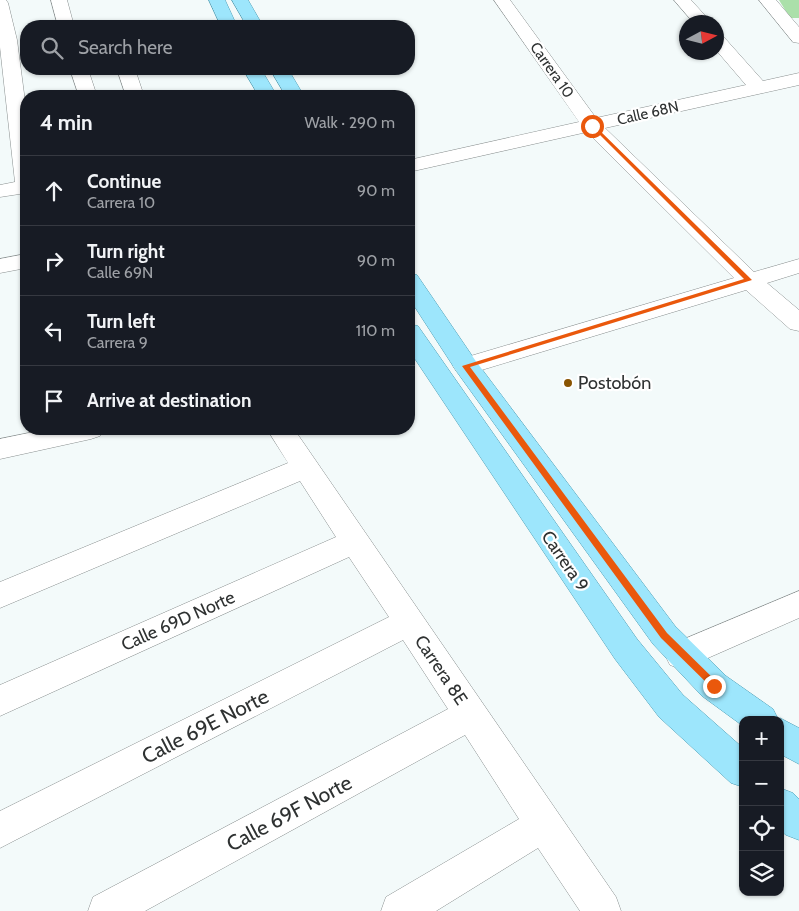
<!DOCTYPE html>
<html lang="en">
<head>
<meta charset="utf-8">
<style>
  :root { --surface:#171b24; --page:#242831; --text:#f1f3f6; --muted:#9ea1a6; --line:#363941 }
  body { margin:0; font-family:Cabin,sans-serif; background:var(--page); color:var(--text) }
  .controls { position:absolute; right:15px; bottom:15px; display:grid; overflow:hidden; border-radius:10px; box-shadow:0 1px 4px #0004 }
  .controls button { width:45px; height:45px; display:grid; place-items:center; padding:0; border:0; border-bottom:1px solid var(--line); background:var(--surface); color:var(--text); font:25px sans-serif }
  .compass { position:absolute; left:679px; top:15px; width:45px; height:45px; border-radius:50%; background:var(--surface); box-shadow:0 1px 4px #0004; rotate:83deg }
  .stop { position:absolute; width:15px; height:15px; margin:-11px; border:4px solid #ea580c; border-radius:50%; background:#fff }
  .stop.end { background:#ea580c; border-color:#fff; box-shadow:0 1px 5px #0008 }
  .list { margin:0; padding:0; list-style:none }
  h2 { display:flex; justify-content:space-between; align-items:center; height:65px; margin:0; padding:0 20px; font-size:21px }
  h2 small { font-size:16px; font-weight:400; color:var(--muted) }
  .list li { display:grid; grid-template-columns:32px 1fr auto; gap:15px; align-items:center; box-sizing:border-box; height:70px; padding:0 20px; border-top:1px solid var(--line) }
  .list b { display:block; font-size:19px; white-space:nowrap }
  .list p { margin:0; font-size:16px; white-space:nowrap; color:var(--muted) }
  .list em { font-size:16px; font-style:normal; color:var(--muted) }
  .icon { flex:none; width:28px; height:28px; fill:none; stroke:currentColor; stroke-width:2; stroke-linecap:round; stroke-linejoin:round }
  .map { position:relative; flex:none; width:799px; height:911px; overflow:hidden }
  .search { position:absolute; background:var(--surface); box-shadow:0 1px 4px #0004; left:20px; top:20px; width:395px; height:55px; display:flex; align-items:center; gap:12px; box-sizing:border-box; padding:0 18px; border-radius:20px; color:var(--muted); font-size:19px }
  .panel { position:absolute; background:var(--surface); box-shadow:0 1px 4px #0004; left:20px; top:90px; width:395px; height:345px; border-radius:20px }
  .map>svg:first-child { display:block }
</style>
</head>
<body>
<div class="map">
<svg width="799" height="911" viewBox="0 0 799 911">
  <rect width="100%" height="100%" fill="#f3fafa"/>
  <!-- green -->
  <path fill="#abe0aa" d="M779,0H799V18H790Z"/>
  <g fill="none" stroke-linecap="round" stroke-linejoin="round">
    <defs>
      <path id="minor" d="M0,0H6L8,3L17,40L26,109V193L0,197V185L15,182L0,47Z
        M51,0H67L74,26H58Z
        M494,0H510L596,118L746,85L716,50V34L722,35L763,81L799,73V85L605,128L754,272L799,259V273L767,283L799,310V331L790,329L746,290L475,372L466,375L457,372L453,366L457,360L734,278L587,132L409,172V160L579,122Z
        M674,0H691L711,22H693Z
        M759,0H776L799,27V43L793,42Z
        M111,21L117,22L120,26H98L101,22Z
        M70,69H88L97,96H79Z
        M117,69H135L144,96H126Z
        M26,254V268L0,273V259Z
        M48,429H104L100,436L91,439L0,459V439Z
        M267,429H294L616,897L621,911H580L538,848L436,911H381L386,897L519,819L465,735L145,911H88L93,897L448,709L403,640L0,848V811L389,617L349,557L0,716V685L336,537L300,481L0,608V582L288,463Z
        M799,591V618L692,665L681,669L670,665L665,655L670,645Z"/>
      <path id="major" d="M209,0H225L237,26H221Z
        M232,0H248L263,26H247Z
        M243,69H261L277,96H259Z
        M270,69H288L304,96H286Z
        M409,273L417,275L475,360L675,626L726,676L773,709L778,719L780,718L799,728V764L780,754V720H743V726L702,696L653,644L457,372L409,298Z
        M409,324L418,326L637,639L683,695L743,748V787L731,783L659,717L615,659L409,350Z
        M780,788L793,793L799,799V840L786,835L780,830Z"/>
    </defs>
    <!-- minor casing -->
    <use href="#minor" stroke="#888e8e" stroke-width="1"/>
    <!-- major casing -->
    <use href="#major" stroke="#4c9db4" stroke-width="1"/>
    <!-- minor -->
    <use href="#minor" fill="#fff" fill-rule="evenodd"/>
    <!-- major -->
    <use href="#major" fill="#9de6fc" fill-rule="evenodd"/>
  </g>
  <!-- route -->
  <path fill="#ea580c" d="M590,125H594L752,280L470,367L667,633L718,683V689L714,690L661,638L462,366L744,279Z"/>
  <!-- markers -->
  <circle fill="#895402" stroke="#fff" stroke-width="2" cx="568" cy="383" r="5"/>
  <g text-anchor="middle" dominant-baseline="central" stroke-width="4.5" stroke-linejoin="round" paint-order="stroke">
    <!-- far-street labels -->
    <g font-size="15" fill="#2f3232" stroke="#fff">
      <text transform="translate(552 70) rotate(55)">Carrera 10</text>
      <text transform="translate(648 113) rotate(-13)">Calle 68N</text>
    </g>
    <!-- poi labels -->
    <g font-size="18" fill="#2f3232" stroke="#fff" text-anchor="start">
      <text x="578" y="383">Postobón</text>
    </g>
    <!-- street labels -->
    <g font-size="18" fill="#2f3232" stroke="#fff">
      <text transform="translate(565 561) rotate(56)">Carrera 9</text>
      <text transform="translate(178 621) rotate(-24)">Calle 69D Norte</text>
      <text transform="translate(441 670) rotate(56)">Carrera 8E</text>
    </g>
    <!-- near-street labels -->
    <g font-size="21" fill="#2f3232" stroke="#fff">
      <text transform="translate(205 726) rotate(-27)">Calle 69E Norte</text>
      <text transform="translate(289 813) rotate(-28)">Calle 69F Norte</text>
    </g>
  </g>
</svg>
<div class="controls">
<button>+</button>
<button>−</button>
<button><svg class="icon" aria-label="locate" viewBox="0 0 24 24"><circle cx="12" cy="12" r="6"/><path d="M12 2v4M12 18v4M2 12h4M18 12h4"/></svg></button>
<button><svg class="icon" aria-label="layers" viewBox="0 0 24 24"><path d="M12 4l9 5-9 5-9-5zM3 14l9 5 9-5"/></svg></button>
</div>
<svg class="compass" viewBox="-18 -18 36 36"><path d="M0-13l5 13h-10z" fill="#e53935"/><path d="M0 13l5-13h-10z" fill="#9ea1a6"/></svg>
<div class="stop" style="left:592px;top:126px"></div>
<div class="stop end" style="left:714px;top:686px"></div>
<div class="search"><svg class="icon" aria-label="search" viewBox="0 0 24 24"><circle cx="10" cy="10" r="6"/><path d="M15 15l6 6"/></svg>Search here</div>
<section class="panel">
<h2>4 min<small>Walk · 290 m</small></h2>
<ul class="list">
<li><svg class="icon" aria-label="ahead" viewBox="0 0 24 24"><path d="M12 20V5M6 11l6-6 6 6"/></svg><div><b>Continue</b><p>Carrera 10</p></div><em>90 m</em></li>
<li><svg class="icon" aria-label="right" viewBox="0 0 24 24"><path d="M7 20v-9h11M14 6l5 5-5 5"/></svg><div><b>Turn right</b><p>Calle 69N</p></div><em>90 m</em></li>
<li><svg class="icon" aria-label="left" viewBox="0 0 24 24"><path d="M17 20v-9H6M10 6l-5 5 5 5"/></svg><div><b>Turn left</b><p>Carrera 9</p></div><em>110 m</em></li>
<li><svg class="icon" aria-label="arrive" viewBox="0 0 24 24"><path d="M6 21V4h12l-3 4 3 4H6"/></svg><div><b>Arrive at destination</b></div></li>
</ul>
</section>
</div>
</body>
</html>
